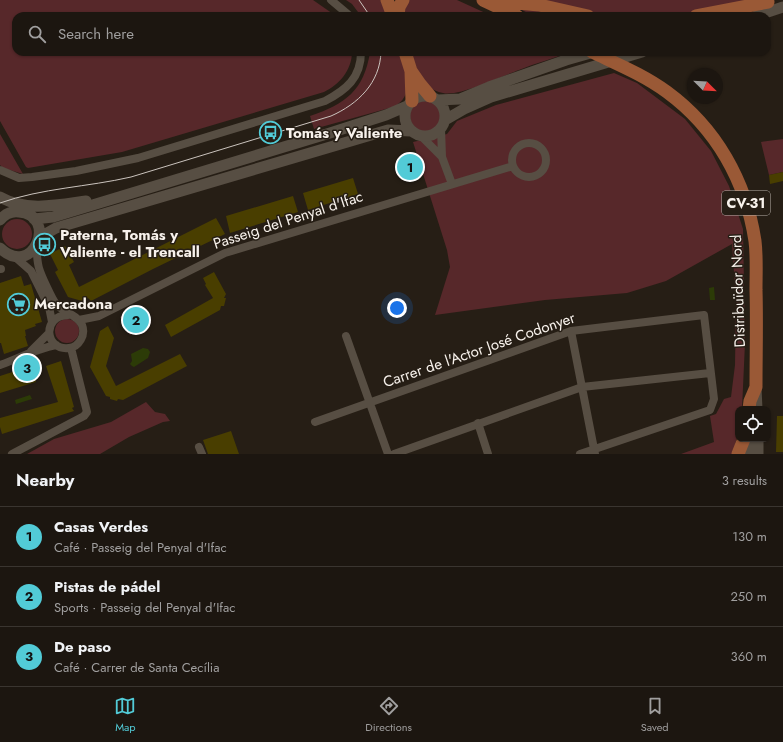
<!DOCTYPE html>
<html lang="en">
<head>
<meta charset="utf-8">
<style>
  :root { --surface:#1c1610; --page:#29231e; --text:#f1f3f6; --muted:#a09f9f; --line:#3a3530; --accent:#52cbd7 }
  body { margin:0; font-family:Jost,sans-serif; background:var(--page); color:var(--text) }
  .controls { position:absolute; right:12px; bottom:12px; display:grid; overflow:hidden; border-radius:8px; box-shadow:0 1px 3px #0004 }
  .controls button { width:36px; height:36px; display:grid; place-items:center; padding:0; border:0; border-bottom:1px solid var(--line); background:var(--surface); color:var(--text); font:20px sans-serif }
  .compass { position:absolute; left:687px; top:68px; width:36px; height:36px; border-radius:50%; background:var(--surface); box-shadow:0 1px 3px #0004; rotate:114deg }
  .you { position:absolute; left:397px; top:308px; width:14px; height:14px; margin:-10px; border:3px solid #fff; border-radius:50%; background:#1a73e8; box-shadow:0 0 0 6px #1a73e833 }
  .badge { display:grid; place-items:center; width:26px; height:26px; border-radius:50%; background:var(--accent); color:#111; font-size:13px; font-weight:700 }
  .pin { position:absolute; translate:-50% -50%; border:2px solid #fff; box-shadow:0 1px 4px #0006 }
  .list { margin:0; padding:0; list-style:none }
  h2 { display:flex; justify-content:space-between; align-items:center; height:52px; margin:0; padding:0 16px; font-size:17px }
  h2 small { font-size:13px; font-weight:400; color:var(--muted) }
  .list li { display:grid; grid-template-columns:26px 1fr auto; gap:12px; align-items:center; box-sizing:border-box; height:60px; padding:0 16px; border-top:1px solid var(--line) }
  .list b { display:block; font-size:15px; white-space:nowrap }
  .list p { margin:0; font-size:13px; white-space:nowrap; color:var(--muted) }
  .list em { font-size:13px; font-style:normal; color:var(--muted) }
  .icon { flex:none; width:22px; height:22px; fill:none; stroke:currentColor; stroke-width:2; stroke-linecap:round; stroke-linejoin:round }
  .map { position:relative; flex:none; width:783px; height:454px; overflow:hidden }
  .search { position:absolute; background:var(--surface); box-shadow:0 1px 3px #0004; left:12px; right:12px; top:12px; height:44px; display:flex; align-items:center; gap:10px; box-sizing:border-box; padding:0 14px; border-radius:12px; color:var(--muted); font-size:15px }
  .sheet { height:232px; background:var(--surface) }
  nav { display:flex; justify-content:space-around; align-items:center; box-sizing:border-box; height:56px; border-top:1px solid var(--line); background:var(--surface); font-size:11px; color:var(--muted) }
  nav a { display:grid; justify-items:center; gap:2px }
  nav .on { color:var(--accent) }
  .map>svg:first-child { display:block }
</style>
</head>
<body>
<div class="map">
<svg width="783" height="454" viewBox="0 0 783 454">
  <rect width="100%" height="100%" fill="#261e15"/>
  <!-- green -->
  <path fill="#57282a" d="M0,0H313L336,16H16V52H352C352,70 339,85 324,92L122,152L28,168L26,167L0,121Z
    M346,0H384L389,16H361L352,4Z
    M406,0H457L492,16H401Z
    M504,0H751L682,16H533Z
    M370,52H400C406,71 416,96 393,107L314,129L310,116C345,104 364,91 370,52Z
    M411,52H572C554,58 536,63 519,70C502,76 459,97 443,93C420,88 417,70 411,52Z
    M614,73L637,83L685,119L711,151L729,186L743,229L745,343L742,409H738V433L733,454H681L714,442L710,416L716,414L724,399L731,397L735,365L736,301L732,244L666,281L627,293L545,300L435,315L450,267L447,250L413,142L447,134L457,121L496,105Z
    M410 116a16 16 0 1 1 32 0a16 16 0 1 1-32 0Z
    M0,134L23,174L3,168L0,165Z
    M783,139V172L769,175L761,142Z
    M2 234a15 15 0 1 1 30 0a15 15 0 1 1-30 0Z
    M141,306L151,323L130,335L120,317Z
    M55 331a12 12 0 1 1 24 0a12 12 0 1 1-24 0Z
    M146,402L155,412L165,414L170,421L163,422L129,437L100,454H27L54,439L111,422Z"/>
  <!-- water -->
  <path fill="#2c3b07" d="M714,287L715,300H710L709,288Z
    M143,348L148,349L150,352L148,358L134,367L132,366L130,364L132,361L131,354Z
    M30,395L32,399L16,404L15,400Z"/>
  <!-- building -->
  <path fill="#493e00" d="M783,172V181L770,184L769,175Z
    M353,178L358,194L308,210L303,193Z
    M293,196L298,212L230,233L226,216Z
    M216,218L225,234L153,269L91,301L88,298L82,301L68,297L55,272L58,270L50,254L65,246L74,262L69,265L79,287Z
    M214,272L226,294L224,298H226L224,306H221L220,310L171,337L165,325L213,298L205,285L206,284L203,278Z
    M21,276L24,286L31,284L42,322L35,324L36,326L25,330L26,336H25L28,346L4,354L1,343H0V283Z
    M108,326L114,338L106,366L116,386L180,354L187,366L123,400L118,399L117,401L110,399V397L106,396L90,367L100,331Z
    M61,361L74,407L72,408L74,411L2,434L0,427V418L58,402L46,366Z
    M31,366L36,382L0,393V376Z
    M777,416H783V452H776Z
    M231,431L239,454H208L203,440Z"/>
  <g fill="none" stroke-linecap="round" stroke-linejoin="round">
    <!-- street -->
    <path stroke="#574e43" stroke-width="8" d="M331,0L350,16
      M441,128L442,157L452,184
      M421,136L442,157
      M512 160a17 17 0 1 1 34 0a17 17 0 1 1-34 0Z
      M0,170L19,178L32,177L76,171L138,158L325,101C346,90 361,78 361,52
      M36,246C37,253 37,261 39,268C41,275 52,299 56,304C64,313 78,315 82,325C86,335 79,347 69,348C45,351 41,316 68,315
      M14,256L31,271L49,307L52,322
      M0,269H1
      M79,320L99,316L225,253L513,166
      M571,331L595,454
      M346,336L388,454
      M31,351L49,333
      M0,365C19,358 36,349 56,345
      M315,422L571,331L704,315L714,399L710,410L580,454
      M478,423L488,454
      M199,447L202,454
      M12,454L84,416L87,412L71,348
      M394,454L582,387L710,373"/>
    <!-- secondary -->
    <path stroke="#574e43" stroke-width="11" d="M756,16L783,7
      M405 116a20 20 0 1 1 40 0a20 20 0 1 1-40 0Z
      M438,100L460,99L489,87L566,60L594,52
      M445,120L464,109L491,97L642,52
      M0,197C26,212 58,205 86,201
      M34,219L53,217L330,133L386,115L407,106
      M0,220C5,214 12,211 19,212C59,215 33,280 0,248
      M40,237L56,228L388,130L411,131
      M756,388L757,409
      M747,454L751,439
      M758,454V439"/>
    <!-- primary -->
    <path stroke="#9a5936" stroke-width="13" d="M387,0L393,16
      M483,0L517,16
      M495,0L504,2L539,5L588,16
      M398,16L399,7L403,0
      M696,16L768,2
      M405,52L411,71L412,101
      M592,52C617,64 644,75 667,92C716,128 746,181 755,241C757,257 756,274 756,290C757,322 756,354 756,387L750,401L749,409
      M411,71L420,84L430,96
      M738,454L744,439"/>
    <!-- tram -->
    <path stroke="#cbc4be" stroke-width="1" d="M359,0L370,16
      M0,203C42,188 88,187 131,177L331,116C358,104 380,83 381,52"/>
  </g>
  <!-- icons -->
  <defs>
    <symbol id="bus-ring" viewBox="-11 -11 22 22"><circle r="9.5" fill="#261e15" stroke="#52cbd7" stroke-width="1.5"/><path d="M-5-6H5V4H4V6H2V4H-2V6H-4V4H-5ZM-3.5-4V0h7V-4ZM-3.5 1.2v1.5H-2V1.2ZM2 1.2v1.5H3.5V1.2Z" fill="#52cbd7"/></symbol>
    <symbol id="supermarket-ring" viewBox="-11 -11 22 22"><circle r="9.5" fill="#261e15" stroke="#52cbd7" stroke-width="1.5"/><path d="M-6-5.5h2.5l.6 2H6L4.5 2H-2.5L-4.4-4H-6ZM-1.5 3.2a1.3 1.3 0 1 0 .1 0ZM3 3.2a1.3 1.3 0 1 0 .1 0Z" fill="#52cbd7"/></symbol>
  </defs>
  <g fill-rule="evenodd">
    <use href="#bus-ring" x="258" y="120" width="25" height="25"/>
    <use href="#bus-ring" x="32" y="232" width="25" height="25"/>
    <use href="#supermarket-ring" x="6" y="292" width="25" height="25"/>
  </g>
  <g text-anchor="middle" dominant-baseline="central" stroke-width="3" stroke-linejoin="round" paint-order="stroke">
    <!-- shield labels -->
    <rect fill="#261e15" stroke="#b9b2ac" stroke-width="1" x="722" y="191" width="48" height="24" rx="3"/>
    <g font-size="14" font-weight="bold" fill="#f8f2ec">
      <text x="746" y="203">CV-31</text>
    </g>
    <!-- poi labels -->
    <g font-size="15" font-weight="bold" fill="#f8f2ec" stroke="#261e15" text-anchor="start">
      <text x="286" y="133">Tomás y Valiente</text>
      <text x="60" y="235">Paterna, Tomás y<tspan x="60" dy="17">Valiente - el Trencall</tspan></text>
      <text x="34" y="304">Mercadona</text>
    </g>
    <!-- street labels -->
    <g font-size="15" fill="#f8f2ec" stroke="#261e15">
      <text transform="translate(288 220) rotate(-18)">Passeig del Penyal d'Ifac</text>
      <text transform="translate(738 291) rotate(-92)">Distribuïdor Nord</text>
      <text transform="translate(479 350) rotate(-19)">Carrer de l'Actor José Codonyer</text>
    </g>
  </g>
</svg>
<div class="controls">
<button><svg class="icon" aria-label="locate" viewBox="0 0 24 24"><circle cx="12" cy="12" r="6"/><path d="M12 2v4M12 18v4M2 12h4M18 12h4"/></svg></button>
</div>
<svg class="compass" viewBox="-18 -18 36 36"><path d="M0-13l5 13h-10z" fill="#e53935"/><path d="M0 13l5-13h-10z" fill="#a09f9f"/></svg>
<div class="you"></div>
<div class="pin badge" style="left:410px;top:167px">1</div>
<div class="pin badge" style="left:136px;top:320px">2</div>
<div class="pin badge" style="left:27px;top:368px">3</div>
<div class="search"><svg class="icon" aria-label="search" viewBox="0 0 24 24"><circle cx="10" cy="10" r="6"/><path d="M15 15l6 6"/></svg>Search here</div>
</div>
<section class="sheet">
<h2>Nearby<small>3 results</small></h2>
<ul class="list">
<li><span class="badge">1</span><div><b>Casas Verdes</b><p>Café · Passeig del Penyal d'Ifac</p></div><em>130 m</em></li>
<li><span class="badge">2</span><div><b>Pistas de pádel</b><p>Sports · Passeig del Penyal d'Ifac</p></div><em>250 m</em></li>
<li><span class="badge">3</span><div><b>De paso</b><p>Café · Carrer de Santa Cecília</p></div><em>360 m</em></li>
</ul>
</section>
<nav>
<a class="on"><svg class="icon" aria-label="map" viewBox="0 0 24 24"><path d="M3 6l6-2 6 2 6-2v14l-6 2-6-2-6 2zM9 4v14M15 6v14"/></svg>Map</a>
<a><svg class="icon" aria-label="directions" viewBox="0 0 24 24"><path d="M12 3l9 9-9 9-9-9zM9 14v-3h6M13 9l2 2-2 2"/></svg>Directions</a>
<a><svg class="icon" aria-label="saved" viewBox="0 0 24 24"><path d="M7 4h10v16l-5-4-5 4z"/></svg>Saved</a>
</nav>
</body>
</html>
